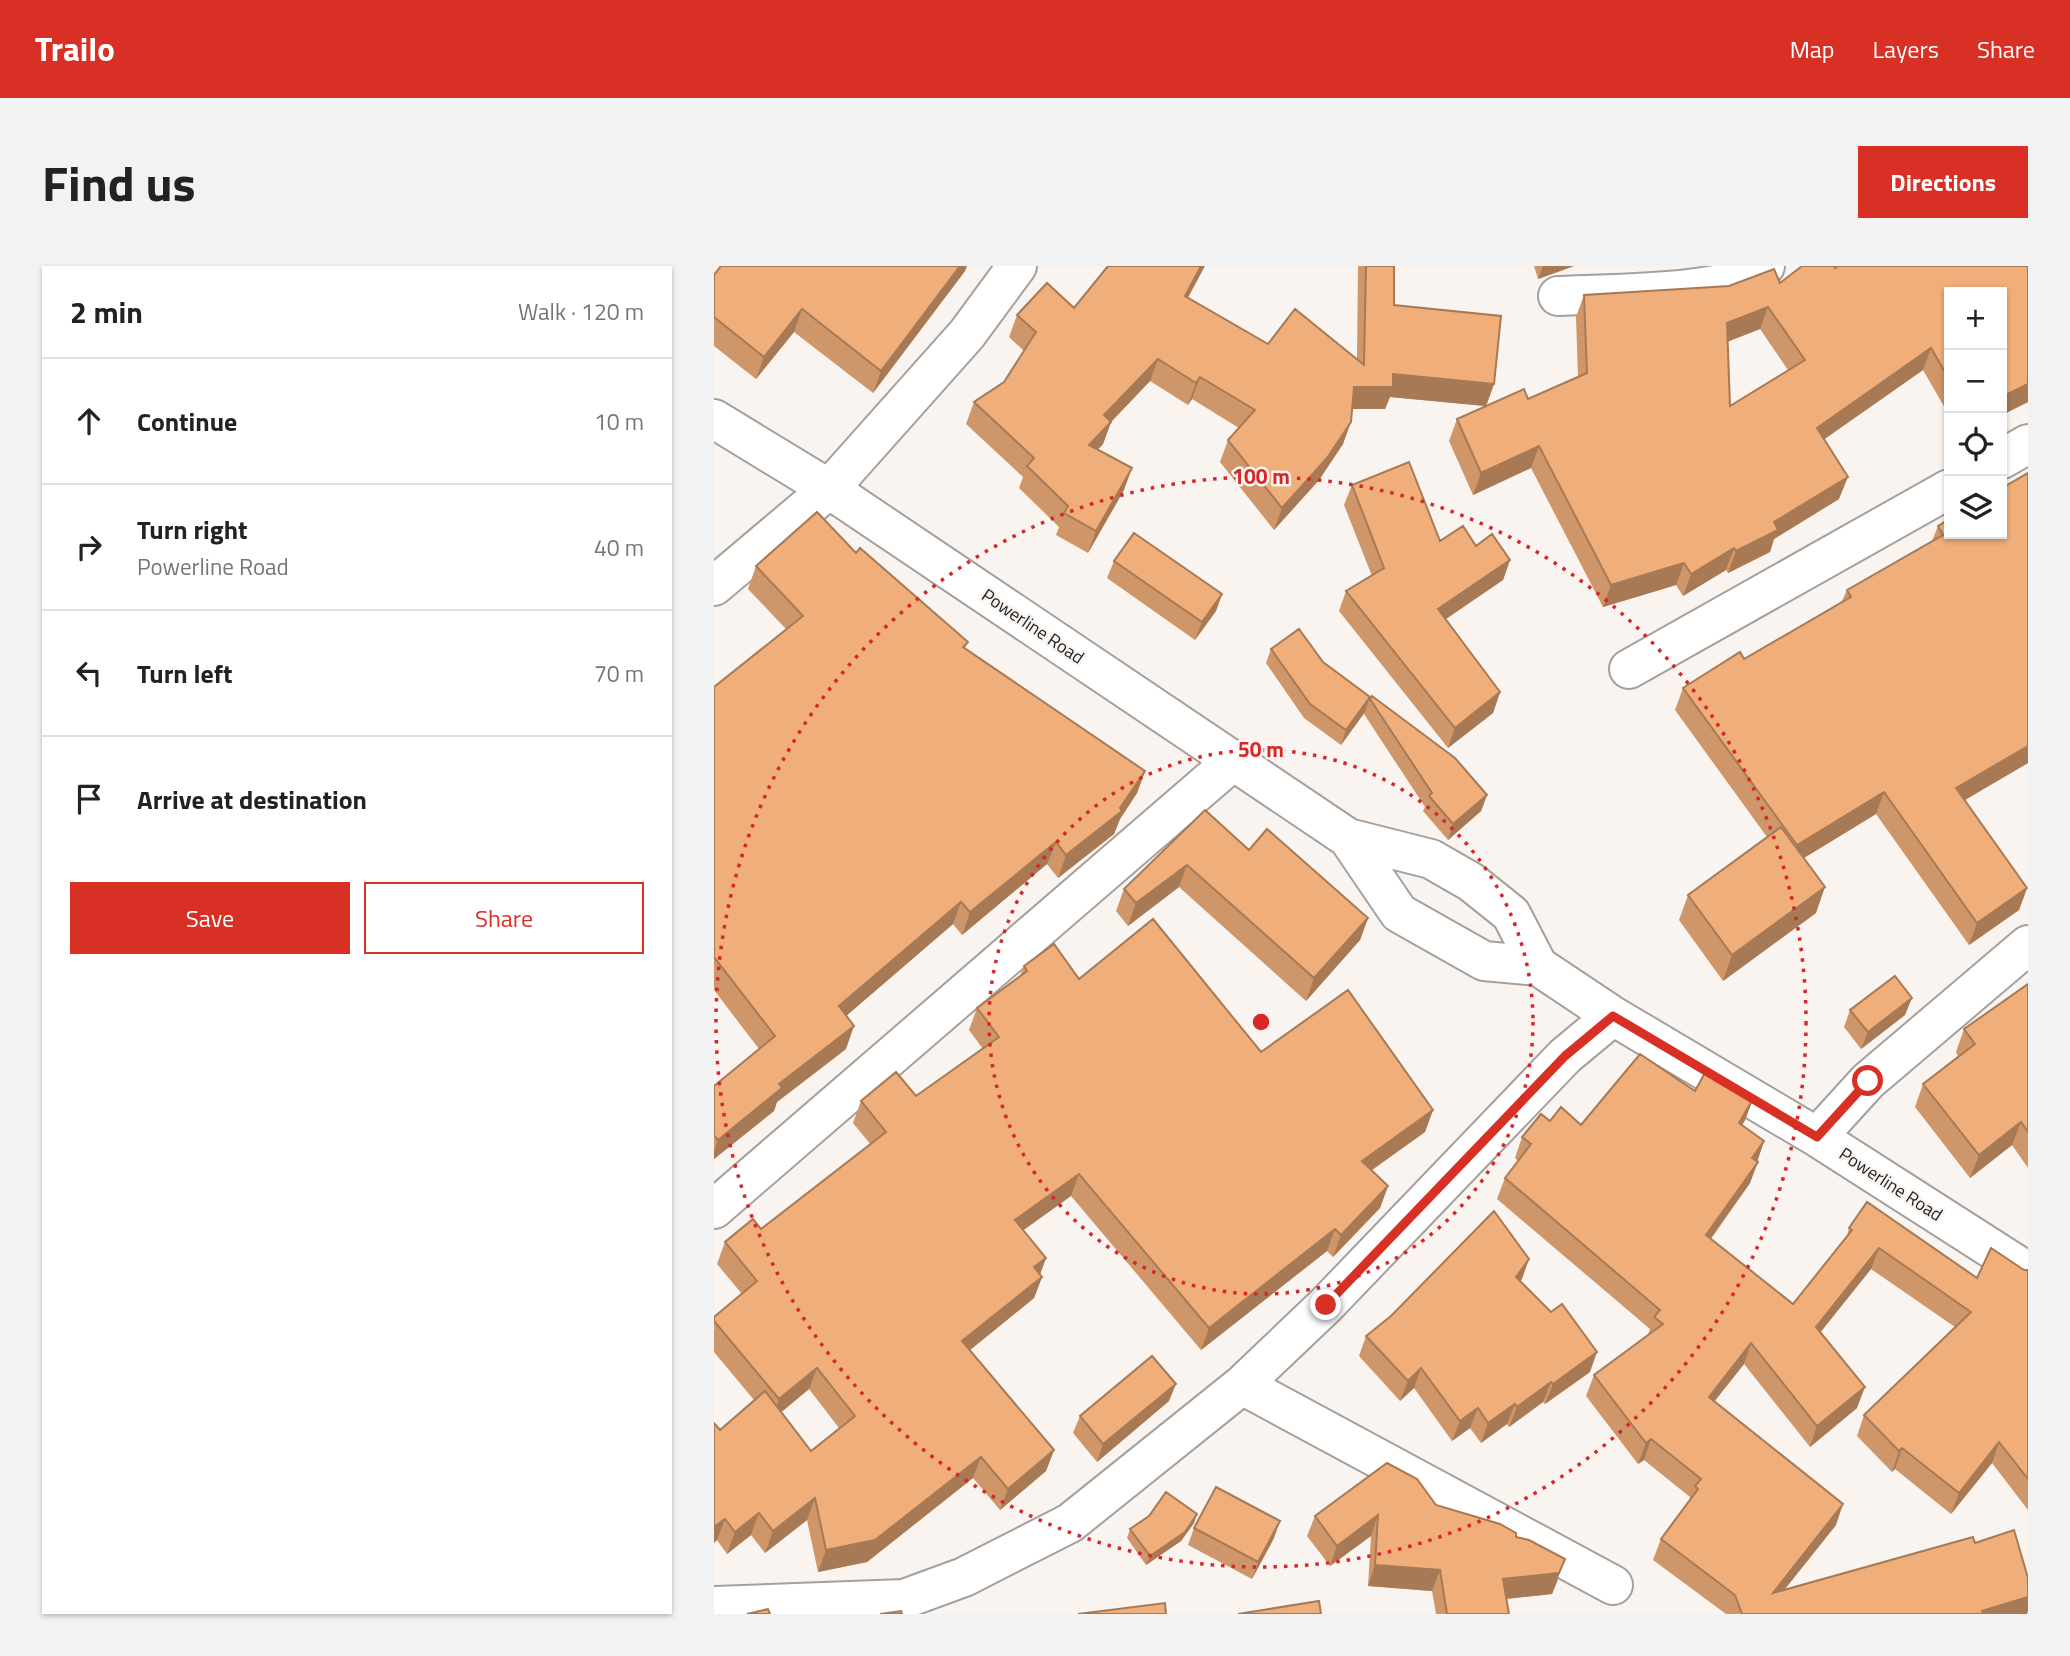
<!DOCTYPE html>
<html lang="en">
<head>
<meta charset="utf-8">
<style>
  :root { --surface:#fff; --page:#f2f2f2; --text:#222; --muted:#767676; --line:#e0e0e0; --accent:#d93025 }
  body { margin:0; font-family:"Titillium Web",sans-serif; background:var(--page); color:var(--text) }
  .controls { position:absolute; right:21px; top:21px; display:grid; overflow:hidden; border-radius:0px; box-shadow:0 2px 5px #0004 }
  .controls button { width:63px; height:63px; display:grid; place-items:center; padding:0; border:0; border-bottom:2px solid var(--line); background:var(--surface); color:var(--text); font:35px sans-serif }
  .stop { position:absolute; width:21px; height:21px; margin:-16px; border:5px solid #d93025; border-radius:50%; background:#fff }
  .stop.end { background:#d93025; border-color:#fff; box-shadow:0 2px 7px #0008 }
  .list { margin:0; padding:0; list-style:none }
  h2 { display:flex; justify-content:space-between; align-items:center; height:91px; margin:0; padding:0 28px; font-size:30px }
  h2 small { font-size:23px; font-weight:400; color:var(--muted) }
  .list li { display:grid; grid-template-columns:46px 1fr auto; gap:21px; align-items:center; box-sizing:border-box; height:126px; padding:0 28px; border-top:2px solid var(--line) }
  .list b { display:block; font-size:26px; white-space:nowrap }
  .list p { margin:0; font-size:23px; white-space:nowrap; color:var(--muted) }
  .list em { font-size:23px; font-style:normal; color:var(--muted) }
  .actions { display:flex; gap:14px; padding:21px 28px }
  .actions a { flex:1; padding:16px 0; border:2px solid var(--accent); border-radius:0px; text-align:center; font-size:24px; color:var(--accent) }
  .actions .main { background:var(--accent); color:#fff }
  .icon { flex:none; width:38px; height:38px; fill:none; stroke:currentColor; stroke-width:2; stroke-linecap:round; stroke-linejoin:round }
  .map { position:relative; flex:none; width:1314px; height:1348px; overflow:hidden; border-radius:0px }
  header { display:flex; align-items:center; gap:42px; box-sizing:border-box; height:98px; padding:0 35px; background:var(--accent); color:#fff }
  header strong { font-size:33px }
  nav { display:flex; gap:38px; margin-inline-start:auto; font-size:24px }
  .intro { display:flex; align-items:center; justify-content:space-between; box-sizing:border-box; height:168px; padding:0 42px }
  h1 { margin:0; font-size:49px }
  .button { padding:18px 32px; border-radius:0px; background:var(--accent); color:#fff; font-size:24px; font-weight:700 }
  main { display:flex; gap:42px; padding:0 42px }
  aside { flex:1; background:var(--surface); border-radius:0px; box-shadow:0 2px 5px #0004 }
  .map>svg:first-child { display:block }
</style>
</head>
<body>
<header>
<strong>Trailo</strong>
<nav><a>Map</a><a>Layers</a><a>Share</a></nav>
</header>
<div class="intro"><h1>Find us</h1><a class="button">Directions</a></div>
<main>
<aside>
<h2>2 min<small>Walk · 120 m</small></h2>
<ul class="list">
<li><svg class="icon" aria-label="ahead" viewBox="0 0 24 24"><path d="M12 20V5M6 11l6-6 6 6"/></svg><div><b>Continue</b></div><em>10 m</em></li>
<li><svg class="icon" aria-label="right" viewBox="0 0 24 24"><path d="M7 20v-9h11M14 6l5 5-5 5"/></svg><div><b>Turn right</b><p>Powerline Road</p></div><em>40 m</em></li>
<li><svg class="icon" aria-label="left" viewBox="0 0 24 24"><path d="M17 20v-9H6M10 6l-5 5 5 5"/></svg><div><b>Turn left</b></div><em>70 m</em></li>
<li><svg class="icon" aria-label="arrive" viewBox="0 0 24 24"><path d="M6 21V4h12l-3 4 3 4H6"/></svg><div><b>Arrive at destination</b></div></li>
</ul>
<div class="actions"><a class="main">Save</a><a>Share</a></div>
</aside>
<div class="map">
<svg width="1314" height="1348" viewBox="0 0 1314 1348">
  <rect width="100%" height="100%" fill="#f9f4f0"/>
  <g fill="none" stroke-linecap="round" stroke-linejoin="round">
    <defs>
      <path id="minor" d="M844,30C893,27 1016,30 1051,0
        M0,153L115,223L634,572L717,593L757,616L797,648L824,700
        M1288,193L1314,178
        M0,320L115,223L253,68L303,0
        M915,403L1235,223
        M634,572L685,647L770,695L824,700L899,750L1103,871L1314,1006
        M1103,871L1154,815L1314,679
        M0,943L519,495
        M528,1119L899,1319
        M0,1340L190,1333L250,1311L356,1257L528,1119L612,1039L851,790L899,750"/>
    </defs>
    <!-- minor casing -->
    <use href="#minor" stroke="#a5a09c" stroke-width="42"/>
    <!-- minor -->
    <use href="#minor" stroke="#fff" stroke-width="38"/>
  </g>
  <!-- wall -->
  <path fill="#ce9669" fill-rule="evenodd" d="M644,0H680V39L780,118L772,140L814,133L864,111L862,51L870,29L1066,17L1121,2L1314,0V136L1288,149L1235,26V149L1209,104L1110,173L1125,233L1060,273L1056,286L1014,307L1012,304L969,330L962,319L889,341L817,202L759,229L735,175L743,153L771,140L676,131L671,143H638L629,178L605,214L560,264L506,196L514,174L525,162L478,133L474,139L436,115L397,156L389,178L384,183L410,224L374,287L342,269L345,261L305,222L309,211L252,158L260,136L290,116L310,85L295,71L303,49L474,32L554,78L643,93ZM1046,63L1074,104L1016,140L1013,76Z
    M820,0H860L824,13Z
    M251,5L159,127L80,66L42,113L0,80V9Z
    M638,219L726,275L762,280L796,294L789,314L731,353L786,426L779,447L734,482L625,345L632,325L658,310L630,239Z
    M1235,253L1314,497L1250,534L1313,622L1305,644L1255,679L1162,548L1090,592L1102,647L1009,715L965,654L974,629L1053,571L961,444L969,422L1030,393L1128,335L1133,324L1218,275L1224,260Z
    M142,287L254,376L251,382L431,505L423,527L406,553L400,568L344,612L333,598L248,669L239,658L132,750V783L63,836L60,845L0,893V820L45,783L0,724V421L72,363L34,323L42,300Z
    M400,295L508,328L502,345L481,374L393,312Z
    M557,383L609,396L656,431L773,529L767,545L734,574L709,545L711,541L650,448L651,446L627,479L590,452L552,397Z
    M491,544L535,584L654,652L646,674L592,735L465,621L414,660L402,645L410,623Z
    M310,700L365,713L547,786L719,844L711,866L657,904L674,920L666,942L619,991L613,985L487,1084L357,930L309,964L332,992L326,1008L328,1011L320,1032L256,1084L340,1184L332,1205L286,1244L259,1212L153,1296L104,1306L93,1254L51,1287L37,1269L13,1288L3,1274L6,1164L40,1134L0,1086V1051L28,1028L3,998L11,976L47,963L157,879L139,857L147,835L202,830L269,783L255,764L263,742L306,710ZM95,1123L125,1162L97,1185L67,1146Z
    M1314,718V902L1298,879L1256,912L1201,841L1209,818L1244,790L1242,786L1250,763Z
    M1136,744L1191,749L1147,783L1130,761Z
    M981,825L1039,833L1031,854L1028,860L1050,875L1036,917L997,973L1079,1038L1133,970L1135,962L1263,1012L1310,1004H1314V1244L1278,1197L1237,1248L1181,1203L1178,1206L1143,1170L1150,1149L1241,1061L1157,1003L1106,1066L1143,1142L1096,1181L1030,1098L1000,1136L1122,1259L1070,1324L1261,1277L1314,1312V1344L1313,1348H1012L939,1294L947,1273L975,1235L976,1231L930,1194L924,1198L872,1130L880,1109L934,1069L936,1063L783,933L791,912L804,895L801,892L808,871L836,855L867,859Z
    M815,993L806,1015L876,1106L831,1138L829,1136L795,1161L793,1158L767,1177L756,1162L738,1175L700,1122L686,1135L645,1090L652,1070Z
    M455,1135L383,1196L359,1167L366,1150Z
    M722,1239L802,1271L844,1314L838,1328L792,1333L795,1348H722L718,1325L654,1320L657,1270L616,1300L593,1270L601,1250Z
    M483,1248L480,1257L467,1275L432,1299L413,1272L416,1263Z
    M480,1262L560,1272L538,1313L474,1279Z"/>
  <!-- shaded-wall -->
  <path fill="#a77a55" d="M246,0H253L251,5L159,127L167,105Z
    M487,0H491L463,52L471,30Z
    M829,0H860L824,13Z
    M1054,41L1046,63L1005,79L1013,57Z
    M88,43L80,66L42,113L50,91Z
    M1217,82L1209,104L1095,184L1103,162Z
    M444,93L436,115L397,156L389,178L367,201L375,179L390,149Z
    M679,108L780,118L772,140L676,131L671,143H632L640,121Z
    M486,111L478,133L474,139L482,117Z
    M1314,118V136L1288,149V131Z
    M637,156L629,178L605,214L560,264L568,242Z
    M825,180L817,202L759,229L767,207Z
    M418,202L410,224L374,287L382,265Z
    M1134,211L1125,233L1060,273L1056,286L1014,307L1022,285L1060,256Z
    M1020,282L1012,304L969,330L977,308Z
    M796,294L789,314L716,364L724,343Z
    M970,297L962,319L889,341L897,319Z
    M508,328L502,345L481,374L488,356Z
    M786,426L779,447L734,482L741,462Z
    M656,431L651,446L627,479L632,464Z
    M1314,480V497L1234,544L1242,522Z
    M431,505L423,527L406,553L400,568L344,612L352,589L406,542Z
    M1170,526L1162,548L1075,601L1083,579Z
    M773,529L767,545L734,574L739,558Z
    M342,576L333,598L248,669L256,646Z
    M473,599L465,621L414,660L422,637Z
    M1111,621L1102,647L1009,715L1018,689Z
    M1313,622L1305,644L1255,679L1263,657Z
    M247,636L239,658L117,763L125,740Z
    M654,652L646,674L592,735L600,712Z
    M1198,732L1191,749L1147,783L1154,766Z
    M140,760L132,783L63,836L60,845L0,893V885L4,874L65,818Z
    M1039,833L1031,854L1017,878L1025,857Z
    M719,844L711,866L640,917L648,895Z
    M1307,856L1298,879L1256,912L1265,889Z
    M1050,875L1043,896L1038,892Z
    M1044,896L1036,917L984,990L992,969Z
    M365,908L357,930L293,976L301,954Z
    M674,920L666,942L619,991L627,969Z
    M621,963L613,985L487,1084L495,1062Z
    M1165,982L1157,1003L1094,1082L1102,1061Z
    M332,992L324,1014L320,1001Z
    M815,993L808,1013L795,1031L802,1011Z
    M328,1011L320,1032L240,1097L248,1075Z
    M1037,1077L1030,1098L987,1152L995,1131Z
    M883,1086L876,1106L831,1138L839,1118Z
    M103,1102L95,1123L58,1154L65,1133Z
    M707,1102L700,1122L686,1135L694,1115Z
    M837,1116L829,1136L795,1161L803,1141Z
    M462,1118L455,1135L383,1196L389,1178Z
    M1151,1121L1143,1142L1096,1181L1103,1160Z
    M801,1138L793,1158L767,1177L774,1157Z
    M764,1142L756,1162L738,1175L746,1155Z
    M937,1173L930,1194L924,1198L932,1177Z
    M1285,1176L1278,1197L1237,1248L1245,1227Z
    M1188,1182L1181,1203L1178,1206L1185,1185Z
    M340,1184L332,1205L286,1244L294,1223Z
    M267,1191L259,1212L153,1296L104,1306L112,1284Z
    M101,1232L93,1254L51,1287L59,1265Z
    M1129,1238L1122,1259L1051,1348L1059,1327Z
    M45,1247L37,1269L13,1288L21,1266Z
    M483,1248L480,1257L467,1275L432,1299L436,1290Z
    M664,1249L657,1270L616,1300L623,1280Z
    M11,1253L3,1274L0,1277V1261Z
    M566,1255L560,1272L538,1313L544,1296Z
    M851,1293L838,1328L781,1334L789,1313Z
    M661,1299L726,1304L718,1325L654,1320Z
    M1314,1331V1344L1313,1348H1267L1268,1345Z"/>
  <!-- building -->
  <path fill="#efae7a" stroke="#a77a55" stroke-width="2" fill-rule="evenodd" d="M7,0H246L167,105L88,43L50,91L0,51V9Z
    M394,0H487L471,30L554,78L581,43L650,99L652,0H680V39L787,50L780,118L679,108V121H640L637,156L613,192L568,242L514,174L541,144L486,111L482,117L444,93L390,149L397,156L375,179L418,202L382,265L350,247L354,240L313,200L320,192L260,136L290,116L322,66L303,49L333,17L360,42Z
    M1088,0H1120L1121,2L1124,0H1314V118L1288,131V26H1235V113L1217,82L1103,162L1134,211L1060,256L1064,264L1022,285L1020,282L977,308L970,297L897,319L825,180L767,207L743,153L810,123L814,133L873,107L870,29L1015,20L1060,3L1066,17ZM1054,41L1091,94L1016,140L1013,57Z
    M695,196L726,275L749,260L762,280L778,268L796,294L724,343L786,426L741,462L632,325L670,302L638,219Z
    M1314,207V480L1242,522L1313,622L1263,657L1170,526L1083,579L969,422L1026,386L1030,393L1137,331L1133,324L1229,269L1224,260L1235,253V268H1288V222Z
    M103,246L142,287L146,282L254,376L249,381L431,505L406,542L408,545L352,589L342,576L256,646L247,636L125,740L140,760L65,818L68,822L4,874L0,869V820L61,770L0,691V421L89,350L42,300Z
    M420,267L508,328L488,356L400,295Z
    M585,363L609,396L656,431L632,464L596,438L557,383Z
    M658,430L741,492L773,529L739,558L715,530L718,527L656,433Z
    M491,544L535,584L553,563L654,652L600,712L473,599L422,637L410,623Z
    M1067,561L1111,621L1018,689L974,629Z
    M439,653L547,786L634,724L719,844L648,895L674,920L627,969L621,963L495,1062L365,908L301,954L332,992L320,1001L328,1011L248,1075L340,1184L294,1223L267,1191L161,1274L112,1284L101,1232L59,1265L45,1247L21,1266L11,1253L0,1261V1157L6,1164L51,1125L97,1185L141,1150L103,1102L65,1133L0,1055V1051L43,1015L11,976L39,953L47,963L172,866L147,835L182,806L202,830L285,771L263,742L313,705L310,700L340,678L365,713Z
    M1181,710L1198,732L1154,766L1136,744Z
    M1314,718V866L1307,856L1265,889L1209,818L1261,778L1250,763Z
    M926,788L981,825L992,805L1039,833L1025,857L1050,875L1038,892L1044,896L992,969L1079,1038L1138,964L1135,962L1153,936L1263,1012L1277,982L1310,1004H1314V1213L1285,1176L1245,1227L1188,1182L1185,1185L1150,1149L1257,1046L1165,982L1102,1061L1151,1121L1103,1160L1037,1077L995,1131L1129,1238L1059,1327L1259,1271L1261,1277L1300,1264L1314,1312V1331L1268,1345L1269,1348H1028L1021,1329L947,1273L984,1223L981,1220L987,1213L937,1173L932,1177L880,1109L949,1058L940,1051L946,1044L791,912L817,878L808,871L827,848L836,855L847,841L867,859Z
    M780,945L815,993L802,1011L837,1046L848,1038L883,1086L839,1118L837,1116L803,1141L801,1138L774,1157L764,1142L746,1155L707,1102L694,1115L652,1070L677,1050Z
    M438,1090L462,1118L389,1178L366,1150Z
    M673,1197L703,1213L722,1239L786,1258L802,1267V1271L815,1274L851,1293L845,1307L789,1313L795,1348H733L726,1304L661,1299L664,1249L623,1280L601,1250Z
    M502,1221L566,1255L544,1296L480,1262Z
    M452,1226L483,1248L471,1266L436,1290L416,1263L435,1250Z
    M605,1335L607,1348H524Z
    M451,1337L452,1348H364Z
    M54,1343L56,1348H33Z
    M187,1345L188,1348H166Z"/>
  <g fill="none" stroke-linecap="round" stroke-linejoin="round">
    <!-- route -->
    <path stroke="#d93025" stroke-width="9" d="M612,1039L851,790L899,750L1103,871L1154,815"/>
  </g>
  <!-- distance rings -->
  <g fill="none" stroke="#d62828" stroke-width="3.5" stroke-dasharray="3.5 7">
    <circle cx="547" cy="756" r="272"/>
    <circle cx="547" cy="756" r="545"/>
  </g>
  <g text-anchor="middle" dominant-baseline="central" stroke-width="5" stroke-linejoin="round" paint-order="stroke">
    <!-- street labels -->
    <g font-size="18" fill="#211f1e" stroke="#f9f4f0">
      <text transform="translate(319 360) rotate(34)">Powerline Road</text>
      <text transform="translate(1177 918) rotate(33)">Powerline Road</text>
    </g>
  </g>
  <circle cx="547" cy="756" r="10" fill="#d62828" stroke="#f9f4f0" stroke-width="3.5"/>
  <g font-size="21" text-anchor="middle" font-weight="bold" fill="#d62828" stroke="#f9f4f0" stroke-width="5" stroke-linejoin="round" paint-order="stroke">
    <text x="547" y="218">100 m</text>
    <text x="547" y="491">50 m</text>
  </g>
</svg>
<div class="controls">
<button>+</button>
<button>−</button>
<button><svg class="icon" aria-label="locate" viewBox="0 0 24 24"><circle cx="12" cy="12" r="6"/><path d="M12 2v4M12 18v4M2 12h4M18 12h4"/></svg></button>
<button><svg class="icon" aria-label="layers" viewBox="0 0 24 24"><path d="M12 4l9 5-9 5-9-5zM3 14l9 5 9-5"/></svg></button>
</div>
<div class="stop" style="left:1154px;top:815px"></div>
<div class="stop end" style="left:612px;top:1039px"></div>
</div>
</main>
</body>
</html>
